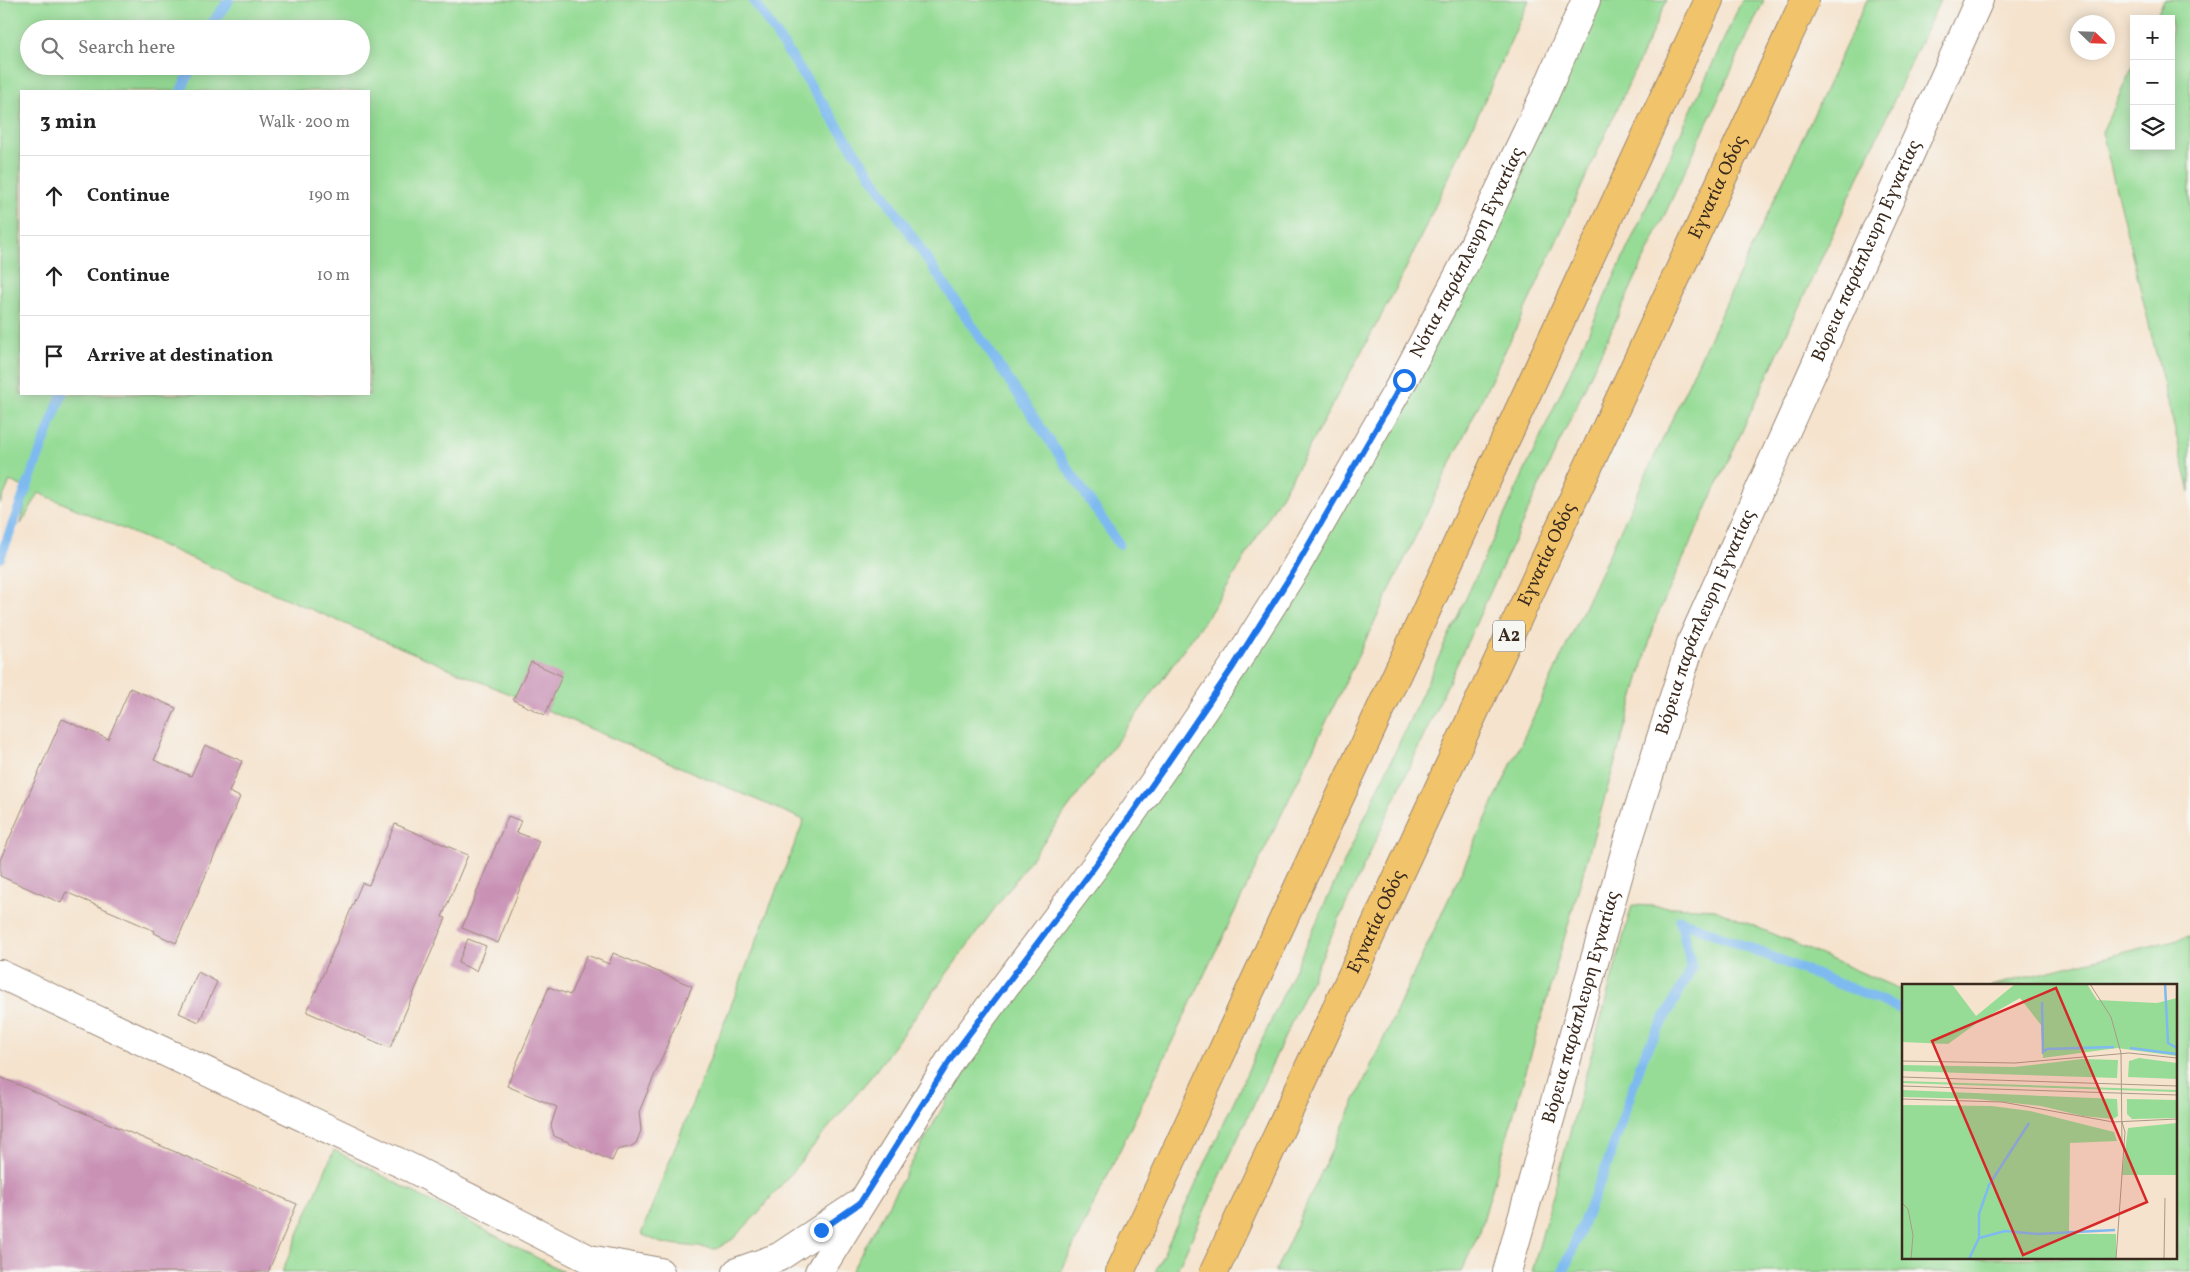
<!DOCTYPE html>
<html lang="en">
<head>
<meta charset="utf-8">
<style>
  :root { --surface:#fff; --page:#f2f2f2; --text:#222; --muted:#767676; --line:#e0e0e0 }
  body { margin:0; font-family:Vollkorn,serif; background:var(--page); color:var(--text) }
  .controls { position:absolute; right:15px; top:15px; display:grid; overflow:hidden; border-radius:0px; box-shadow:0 2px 12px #0003 }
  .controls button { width:45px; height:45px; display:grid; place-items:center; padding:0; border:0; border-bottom:1px solid var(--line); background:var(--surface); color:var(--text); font:25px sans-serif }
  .compass { position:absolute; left:2070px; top:15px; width:45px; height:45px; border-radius:50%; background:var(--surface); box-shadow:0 2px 12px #0003; rotate:113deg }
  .stop { position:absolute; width:15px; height:15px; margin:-11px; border:4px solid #1a73e8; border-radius:50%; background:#fff }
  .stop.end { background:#1a73e8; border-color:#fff; box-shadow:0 1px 5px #0008 }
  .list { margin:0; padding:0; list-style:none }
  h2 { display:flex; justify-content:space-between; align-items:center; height:65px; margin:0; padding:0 20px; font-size:21px }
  h2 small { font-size:16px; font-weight:400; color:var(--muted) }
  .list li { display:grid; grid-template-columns:32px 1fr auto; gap:15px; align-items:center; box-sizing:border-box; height:80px; padding:0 20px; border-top:1px solid var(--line) }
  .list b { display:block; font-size:19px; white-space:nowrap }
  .list em { font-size:16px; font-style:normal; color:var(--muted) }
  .icon { flex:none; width:28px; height:28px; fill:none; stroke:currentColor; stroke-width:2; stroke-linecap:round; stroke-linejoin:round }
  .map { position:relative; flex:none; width:2190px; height:1272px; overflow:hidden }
  .search { position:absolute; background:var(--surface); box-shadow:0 2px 12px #0003; left:20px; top:20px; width:350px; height:55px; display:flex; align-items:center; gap:12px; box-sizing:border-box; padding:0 18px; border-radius:28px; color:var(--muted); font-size:19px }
  .panel { position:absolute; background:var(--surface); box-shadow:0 2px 12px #0003; left:20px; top:90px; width:350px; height:305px; border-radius:0px }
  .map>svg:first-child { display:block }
</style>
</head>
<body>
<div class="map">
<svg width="2190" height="1272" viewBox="0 0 2190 1272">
  <rect width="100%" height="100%" fill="#f6f6f2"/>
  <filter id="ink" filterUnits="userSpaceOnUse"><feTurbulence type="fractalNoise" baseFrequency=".02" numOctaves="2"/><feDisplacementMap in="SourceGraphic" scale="10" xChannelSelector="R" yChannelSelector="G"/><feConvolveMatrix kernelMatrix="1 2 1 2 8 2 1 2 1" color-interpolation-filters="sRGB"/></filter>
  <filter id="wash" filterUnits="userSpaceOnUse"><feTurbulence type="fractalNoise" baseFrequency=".0096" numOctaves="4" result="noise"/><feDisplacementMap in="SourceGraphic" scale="20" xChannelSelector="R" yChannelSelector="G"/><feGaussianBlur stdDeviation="1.12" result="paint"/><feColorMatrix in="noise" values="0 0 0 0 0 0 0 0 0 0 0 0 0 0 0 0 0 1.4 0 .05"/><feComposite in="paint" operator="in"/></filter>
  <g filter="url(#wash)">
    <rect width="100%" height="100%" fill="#f5e3cd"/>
    <!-- green -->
    <path fill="#96dc96" stroke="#68835a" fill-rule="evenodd" d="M0,0H1529L1477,117L1399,283L1302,460L1224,593L1162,680L874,1073L757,1214L733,1239L716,1249L661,1243L641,1234L804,820L39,493L21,524L28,489L10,481L0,504ZM29,29H361V66H29ZM21,91H369V394H21Z
      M1599,0H1667L1530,299L1061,1272H851L984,1033L1221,707Z
      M1742,0H1764L1176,1272H1155Z
      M1867,0H1940L1657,616L1480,1231L1461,1272H1275Z
      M2164,0H2190V492L2102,132L2134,64V146H2171V19H2155Z
      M1632,905L1715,909L1904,991V1258H2176V986H1991L2190,936V1272H1532Z
      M334,1150L564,1272H282Z"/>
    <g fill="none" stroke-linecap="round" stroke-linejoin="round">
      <!-- stream -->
      <path stroke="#7ebaf0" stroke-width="10" d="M753,0L1119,544
        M208,29L229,0
        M181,91L192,66
        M0,558L62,394
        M1680,920L1904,1010
        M1563,1272L1608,1162L1643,1057L1692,968L1680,920"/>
    </g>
    <g id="blocks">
      <!-- building -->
      <path fill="#c992b5" d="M531,662L562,676L545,715L513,700Z
        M130,688L176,708L154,760L191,776L205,745L242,761L229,792L240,797L176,943L154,933L155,931L66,892L61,903L0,876V860L62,719L108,739Z
        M508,816L521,821L516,832L539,841L498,943L462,928Z
        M395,824L468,855L442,917L446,918L390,1048L307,1012L362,883L369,885Z
        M468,939L486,946L476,971L458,963Z
        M613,953L692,986L639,1112L641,1130L639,1136L636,1143L630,1147L617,1150L612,1161L554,1136L551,1125L557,1107L507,1086L549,987L570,995L587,955L609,964Z
        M198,972L217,982L199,1022L179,1013Z
        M0,1077L297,1204L268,1272H0Z"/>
    </g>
  </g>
  <g filter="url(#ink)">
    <use href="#blocks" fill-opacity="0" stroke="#988676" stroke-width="1"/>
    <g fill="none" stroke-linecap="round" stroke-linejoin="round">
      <defs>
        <path id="minor" d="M0,974L411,1168L589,1259L606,1272
          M589,1259L660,1272
          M737,1272L779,1257L860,1203"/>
        <g id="tertiary">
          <path id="s1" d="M819,1272L954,1054L1093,869L1163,769L1233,667L1293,572L1404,379L1465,263L1543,98L1586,0"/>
          <path id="s2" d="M1507,1272L1627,845L1691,643L1979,0"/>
        </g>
        <g id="motorway">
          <path d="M1120,1272L1709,0"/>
          <path id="s3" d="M1214,1272L1805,0"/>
        </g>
      </defs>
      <!-- minor casing -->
      <use href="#minor" stroke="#988676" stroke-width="30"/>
      <!-- tertiary casing -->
      <use href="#tertiary" stroke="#988676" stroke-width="30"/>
      <!-- motorway casing -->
      <use href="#motorway" stroke="#988676" stroke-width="30"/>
      <!-- minor -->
      <use href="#minor" stroke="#fff" stroke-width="28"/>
      <!-- tertiary -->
      <use href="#tertiary" stroke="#fff" stroke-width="28"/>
      <!-- motorway -->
      <use href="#motorway" stroke="#f1c36a" stroke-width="28"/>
    </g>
  </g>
  <g fill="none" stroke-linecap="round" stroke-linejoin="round" filter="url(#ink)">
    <!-- route -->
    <path stroke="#1a73e8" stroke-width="6" d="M821,1230L860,1203L954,1054L1093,869L1164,768L1233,667L1293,572L1404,380"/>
  </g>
  <g text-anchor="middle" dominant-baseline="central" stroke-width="4.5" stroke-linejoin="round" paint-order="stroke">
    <!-- shield labels -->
    <rect fill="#f6f6f2" stroke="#73675e" stroke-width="1" x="1493" y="620.5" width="32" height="31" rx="4"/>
    <g font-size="18" font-weight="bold" fill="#3b2a1e">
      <text x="1509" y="636">Α2</text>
    </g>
    <!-- street labels -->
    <g font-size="19" fill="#3b2a1e" stroke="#f6f6f2">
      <text stroke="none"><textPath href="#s3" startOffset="1196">Εγνατία Οδός</textPath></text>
      <text stroke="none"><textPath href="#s2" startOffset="1085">Βόρεια παράπλευρη Εγνατίας</textPath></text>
      <text stroke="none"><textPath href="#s1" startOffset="1210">Νότια παράπλευρη Εγνατίας</textPath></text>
      <text stroke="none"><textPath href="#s3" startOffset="791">Εγνατία Οδός</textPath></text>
      <text stroke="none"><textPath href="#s2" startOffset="680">Βόρεια παράπλευρη Εγνατίας</textPath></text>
      <text stroke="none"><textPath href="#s3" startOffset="386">Εγνατία Οδός</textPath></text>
      <text stroke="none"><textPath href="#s2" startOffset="275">Βόρεια παράπλευρη Εγνατίας</textPath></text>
    </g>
  </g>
  <!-- overview -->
  <g transform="translate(1902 984)">
    <rect width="275" height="275" fill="#f5e3cd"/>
    <path d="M0,0H50L74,32L113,0H185L195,16L255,19L275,14V72L215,64L141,74L139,41L118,14L79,36L46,60L0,58ZM237,74L275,79V95L226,93L227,77ZM180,75L216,76L215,94L0,87V81L112,83ZM0,97L275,106V108L0,99ZM0,106L215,115L216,132L211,135L181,132L139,122L75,115L0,113ZM225,115L275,116V134L230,135L225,130ZM0,121L90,122L128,127L212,148L215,157L168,159L167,247H171L167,250H214V275H0ZM275,139V191H220L226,144Z" fill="#96dc96"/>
    <path fill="none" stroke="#7ebaf0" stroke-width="2.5" d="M263,0L266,59L275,64M140,18L141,68L145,65L212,63M228,64L275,70M77,254L103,247L135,250L213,246M67,275L77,254V230L87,201L127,139"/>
    <path fill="none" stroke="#ab9987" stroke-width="1" d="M188,0L209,33L219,69L220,161M0,77L113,79L227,69L275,74M0,93L275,102M0,102L275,111M0,115L100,118L211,138L275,135M0,219L6,225L11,251L9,275M214,275L223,148L220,138M262,275L263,214"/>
    <path fill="#d62828" fill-opacity="0.15" stroke="#d62828" stroke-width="2.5" d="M154,4L245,218L121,271L30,57Z"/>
    <rect width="275" height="275" fill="none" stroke="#3b2a1e" stroke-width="2.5"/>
  </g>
</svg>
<div class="controls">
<button>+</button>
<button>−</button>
<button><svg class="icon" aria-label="layers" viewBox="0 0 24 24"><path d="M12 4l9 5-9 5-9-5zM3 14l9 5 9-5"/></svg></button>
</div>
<svg class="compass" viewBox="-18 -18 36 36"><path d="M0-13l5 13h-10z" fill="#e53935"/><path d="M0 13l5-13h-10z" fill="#767676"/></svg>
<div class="stop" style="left:1404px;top:380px"></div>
<div class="stop end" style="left:821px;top:1230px"></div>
<div class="search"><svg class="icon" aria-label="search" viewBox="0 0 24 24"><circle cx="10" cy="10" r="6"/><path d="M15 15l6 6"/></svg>Search here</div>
<section class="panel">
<h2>3 min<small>Walk · 200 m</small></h2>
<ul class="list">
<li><svg class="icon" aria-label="ahead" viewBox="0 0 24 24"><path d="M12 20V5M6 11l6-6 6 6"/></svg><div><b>Continue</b></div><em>190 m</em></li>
<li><svg class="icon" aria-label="ahead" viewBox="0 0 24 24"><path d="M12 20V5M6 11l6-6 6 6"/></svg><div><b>Continue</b></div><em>10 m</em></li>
<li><svg class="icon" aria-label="arrive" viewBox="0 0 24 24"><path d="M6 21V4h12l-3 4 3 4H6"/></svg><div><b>Arrive at destination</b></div></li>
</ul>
</section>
</div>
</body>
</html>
